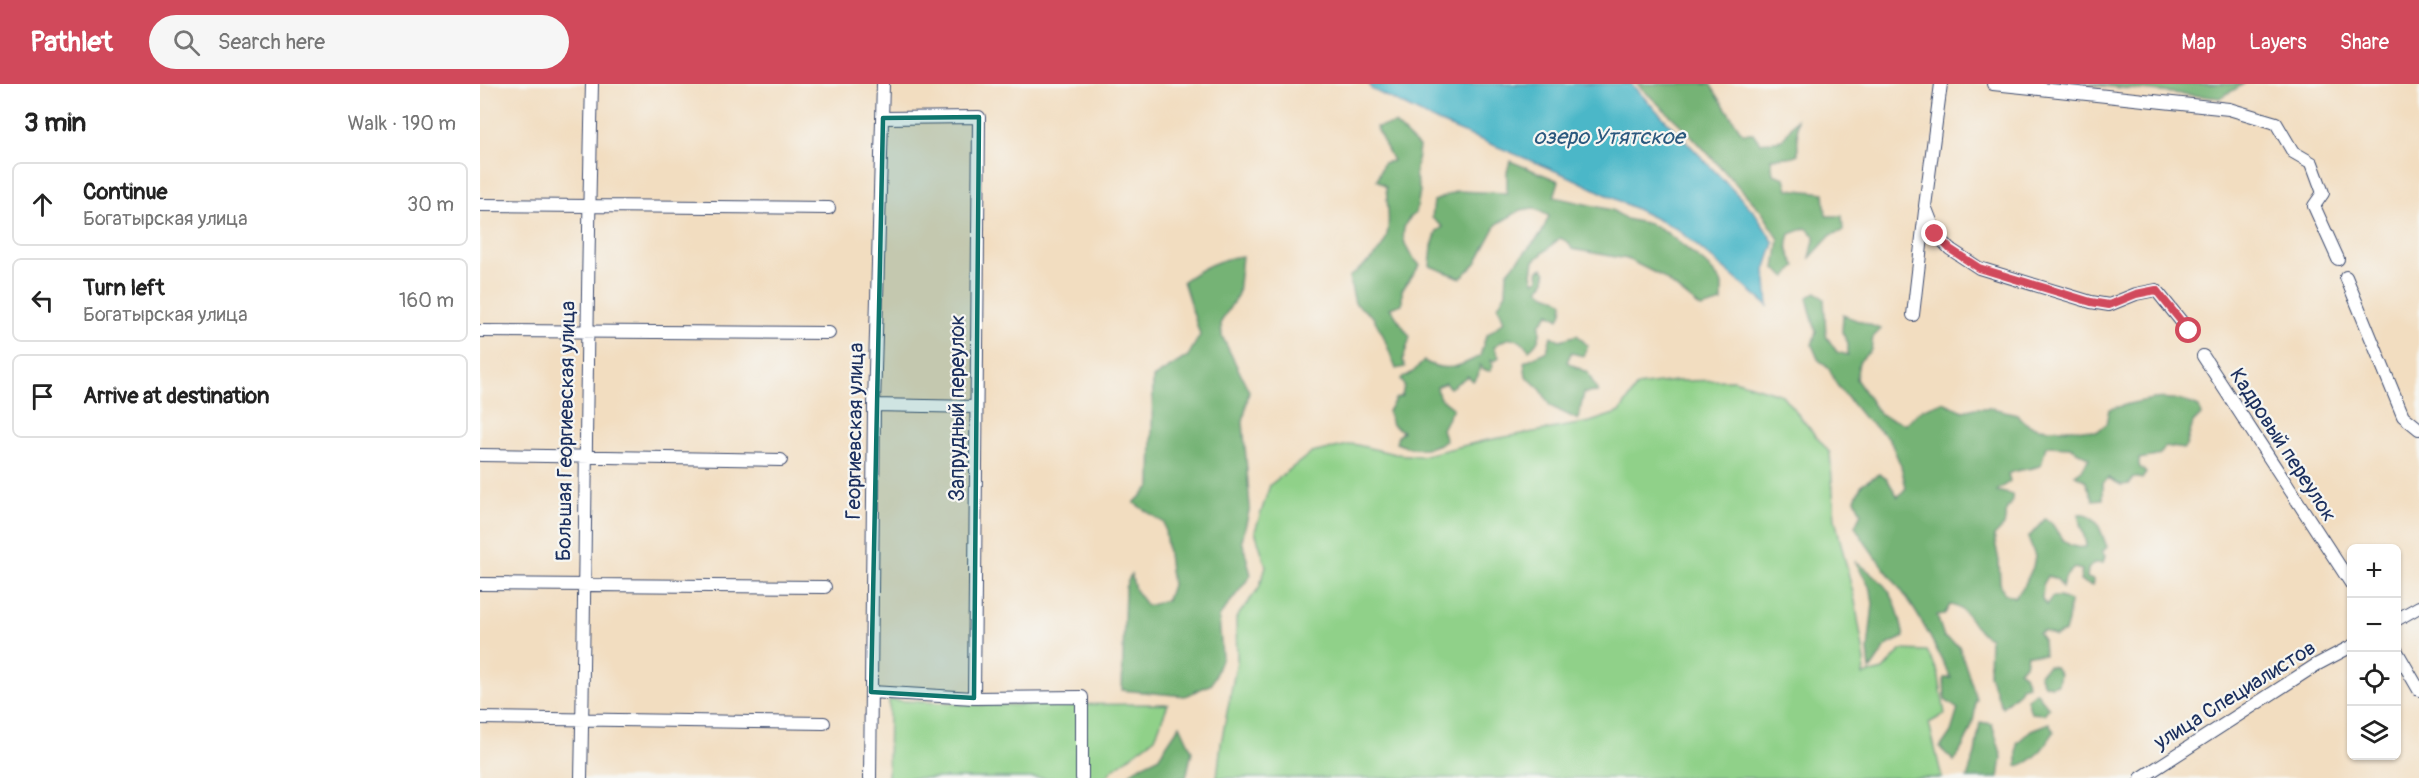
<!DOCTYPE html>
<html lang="en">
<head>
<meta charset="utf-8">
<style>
  :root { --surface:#fff; --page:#f6f6f6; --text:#222; --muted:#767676; --line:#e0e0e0; --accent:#d1495b }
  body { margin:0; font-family:Pangolin,sans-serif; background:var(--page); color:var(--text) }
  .controls { position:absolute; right:18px; bottom:18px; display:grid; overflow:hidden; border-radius:9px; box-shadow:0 2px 4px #0004 }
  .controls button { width:54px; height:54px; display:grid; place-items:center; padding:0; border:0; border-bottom:2px solid var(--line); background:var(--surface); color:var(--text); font:30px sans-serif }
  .stop { position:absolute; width:18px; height:18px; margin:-14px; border:4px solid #d1495b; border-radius:50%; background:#fff }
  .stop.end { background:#d1495b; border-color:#fff; box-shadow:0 2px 6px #0008 }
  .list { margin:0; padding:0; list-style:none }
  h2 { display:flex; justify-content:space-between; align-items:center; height:78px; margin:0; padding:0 24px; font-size:26px }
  h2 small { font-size:20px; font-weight:400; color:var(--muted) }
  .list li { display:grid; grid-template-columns:39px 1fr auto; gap:18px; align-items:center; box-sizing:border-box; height:84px; margin:0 12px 12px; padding:0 12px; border:2px solid var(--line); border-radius:9px }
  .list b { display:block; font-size:22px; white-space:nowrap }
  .list p { margin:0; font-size:20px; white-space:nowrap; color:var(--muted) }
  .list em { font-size:20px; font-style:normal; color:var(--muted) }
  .icon { flex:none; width:33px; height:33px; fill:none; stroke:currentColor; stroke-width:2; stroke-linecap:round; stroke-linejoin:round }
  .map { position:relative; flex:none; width:1939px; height:694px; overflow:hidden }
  header { display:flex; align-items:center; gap:36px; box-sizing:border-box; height:84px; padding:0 30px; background:var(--accent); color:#fff }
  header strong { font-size:28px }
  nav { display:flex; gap:33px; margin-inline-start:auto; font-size:21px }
  .search { width:420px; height:54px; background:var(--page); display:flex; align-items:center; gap:15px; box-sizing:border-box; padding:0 21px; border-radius:33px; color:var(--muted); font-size:22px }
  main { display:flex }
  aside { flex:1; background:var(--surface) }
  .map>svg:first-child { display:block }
</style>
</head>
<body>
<header>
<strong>Pathlet</strong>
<div class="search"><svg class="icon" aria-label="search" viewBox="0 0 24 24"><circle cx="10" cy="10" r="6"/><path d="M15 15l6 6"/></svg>Search here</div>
<nav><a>Map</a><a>Layers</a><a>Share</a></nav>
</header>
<main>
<aside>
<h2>3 min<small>Walk · 190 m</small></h2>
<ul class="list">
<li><svg class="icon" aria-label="ahead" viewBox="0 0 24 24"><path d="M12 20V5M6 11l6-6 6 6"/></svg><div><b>Continue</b><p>Богатырская улица</p></div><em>30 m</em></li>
<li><svg class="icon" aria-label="left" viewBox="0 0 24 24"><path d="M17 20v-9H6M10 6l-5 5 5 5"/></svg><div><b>Turn left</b><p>Богатырская улица</p></div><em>160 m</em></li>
<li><svg class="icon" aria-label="arrive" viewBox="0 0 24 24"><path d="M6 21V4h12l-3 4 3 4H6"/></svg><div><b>Arrive at destination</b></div></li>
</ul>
</aside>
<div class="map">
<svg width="1939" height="694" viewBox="0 0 1939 694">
  <rect width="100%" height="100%" fill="#f6f6f2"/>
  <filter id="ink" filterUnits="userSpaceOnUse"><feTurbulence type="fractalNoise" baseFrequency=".0167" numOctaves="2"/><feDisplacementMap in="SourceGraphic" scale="12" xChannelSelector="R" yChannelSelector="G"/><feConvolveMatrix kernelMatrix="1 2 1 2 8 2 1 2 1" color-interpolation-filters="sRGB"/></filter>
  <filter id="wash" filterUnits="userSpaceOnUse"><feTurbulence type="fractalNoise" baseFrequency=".008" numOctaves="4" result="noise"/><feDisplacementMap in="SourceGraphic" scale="24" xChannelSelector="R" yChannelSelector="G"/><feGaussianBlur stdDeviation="1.35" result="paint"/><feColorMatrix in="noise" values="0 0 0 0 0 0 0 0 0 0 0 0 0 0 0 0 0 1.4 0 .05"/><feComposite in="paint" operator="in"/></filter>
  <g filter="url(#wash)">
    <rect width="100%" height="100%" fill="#f2ddc0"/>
    <!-- green -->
    <path fill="#90d189" stroke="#568074" stroke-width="1.5" d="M1254,296L1302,311L1350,369L1355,435L1375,517L1385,577L1383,591L1403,586L1421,566L1447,567L1458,588L1465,630L1449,639L1462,694H737L741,659L757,577L756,534L779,504L786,482L775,447L790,401L831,369L873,360L915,370L941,372L1003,357L1110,338L1140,328L1157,302L1195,297Z
      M409,616L499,621L688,620L675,654L632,686L626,694H408Z"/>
    <!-- forest -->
    <path fill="#74b375" stroke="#48716a" stroke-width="1.5" d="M1157,0H1230L1262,49H1273L1280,59L1302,56L1317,35L1318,70L1311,73L1291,74L1293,90L1305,94L1308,105L1344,109L1346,132H1362L1363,147L1351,151L1330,174L1335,152L1326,144L1310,150C1305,164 1308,170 1316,182L1306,193L1295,185L1299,155L1282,128L1209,49Z
      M1602,0H1764L1740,14Z
      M915,40L939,63L935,91L940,107L936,129C914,143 924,167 940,181L922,206V220L910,224L930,253L923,276L925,283L916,285L903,251L893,233L875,219L869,193C912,161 911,156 906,103L897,96L903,79L913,77L896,43Z
      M1030,77L1079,97L1074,113L1132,126L1146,135L1170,140L1187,149L1227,181L1240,196L1242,201V218L1221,224L1181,192L1147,175L1092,165L1088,158L1080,154L1054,177L1052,190L1054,197L1059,195L1058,187L1063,184L1066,189L1065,196L1059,205C1066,213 1075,211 1083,218L1082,228L1079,235L1069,229L1060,240C1061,252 1059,258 1049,266C1037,251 1029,251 1014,263L1019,273L1015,277L1010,275L1013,281L1011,287L1003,286L1000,281L998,292L993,297L988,292L970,304L965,299L957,303L959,313L973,324L962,345L966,357C949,366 934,367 916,359L918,352L923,347L912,341L908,327L916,314L922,312L924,302L921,295L933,288L944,277C964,289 980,283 1000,272L1006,252L1024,237L1018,222L1026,208L1027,189L1061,150L1069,132L1054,124L1041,126L1017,140L996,179L981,194L950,182L952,162L957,147L963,143L952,134L954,117L977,107L1027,109V88Z
      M762,172L758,210L741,238L742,252L769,307L763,338L770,423L762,456L771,491L739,533L742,573L732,600L705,612L642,606L645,504L651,490L655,506L667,522L687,516L692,501L684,439L654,419L671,402L673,294L708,272L720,251L703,197C722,184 739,175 762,172Z
      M1336,208L1344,215L1346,252L1357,268L1368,271V259L1362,248L1363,231L1401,245L1393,253L1391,266L1379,278L1376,295L1400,331L1426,340L1441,326L1463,318L1483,327L1496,324H1512L1537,330C1549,350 1575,344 1594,345C1602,345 1610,348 1618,347L1626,340L1629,325C1663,317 1685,307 1719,323L1721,331L1713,339L1706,362L1703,365L1685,362C1681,375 1671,372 1659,375V382L1666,389L1662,395L1653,393L1650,400L1641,401L1628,394L1623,399V415L1613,416L1605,396L1595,391L1602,386L1609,374L1590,363L1566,362L1561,381C1549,387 1540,384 1528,390L1530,397L1517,407L1533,411L1530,422L1527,424L1524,442L1514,452L1519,477L1520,499L1524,509L1534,513L1543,504L1553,483L1555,472L1548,454L1565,435L1571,438C1580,452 1585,466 1606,463C1606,451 1598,442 1599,430C1618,428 1621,449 1627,463L1622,468L1625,472L1623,479H1614L1608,485L1607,494L1613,496L1612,502L1600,497L1602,486L1594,484L1586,492L1582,503L1577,495L1568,492L1563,501L1562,515L1566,521L1572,513H1580L1590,517L1588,537L1585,548L1575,552L1563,547L1558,549L1563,556L1564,571L1547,570L1545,581L1539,586L1544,590L1548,601L1541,603L1539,608L1522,623L1509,591L1510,554C1492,548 1491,524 1470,521L1464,531L1457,532L1464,553L1479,562L1497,616L1495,617C1497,636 1485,661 1474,677L1460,664L1471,648L1478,625L1465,616L1464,594H1471C1457,566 1444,539 1426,513C1409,489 1389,468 1375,442L1381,429L1375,415L1382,400L1399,390L1407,395L1418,413L1426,404L1421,382L1409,354L1383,333L1357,301L1349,285L1338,275L1332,261L1336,248L1327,214Z
      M1097,251L1108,262L1103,272L1091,269L1087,278L1108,289L1118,308L1104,309L1098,336L1070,322L1061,306L1046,292L1044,278L1067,267L1071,252L1080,256Z
      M1375,477C1411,502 1415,511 1424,553L1407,561L1390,586L1388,566L1393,520L1391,506Z
      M1568,582L1575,583L1580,590L1578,600L1571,602L1564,600L1559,590Z
      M1556,608L1569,624L1564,630L1551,629L1547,615Z
      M1500,638L1512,640L1522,673L1519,694H1487L1495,670Z
      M1569,639L1574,648C1564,663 1555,678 1537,682V659L1551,646Z
      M700,641L712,667L706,694H646L655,685L678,674Z"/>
    <!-- water -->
    <path fill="#4cb7c8" stroke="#347393" stroke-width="1.5" d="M889,0H1151L1275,129L1294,159L1285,186L1288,222L1197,145L1090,93L958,38L891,5Z"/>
  </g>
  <g filter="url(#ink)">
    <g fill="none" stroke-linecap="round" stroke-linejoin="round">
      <defs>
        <path id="minor" d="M1461,0L1445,122L1456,150L1470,165L1499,184L1611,218L1629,221L1656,210L1676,206L1709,247
          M1513,0L1749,25L1796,39L1813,68L1832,79L1843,109L1834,122L1858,175
          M403,34L499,33L494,614
          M0,121L349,124
          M1866,193L1923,332L1939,345
          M1433,231L1445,127
          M0,247L349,249
          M1723,272L1872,501
          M394,321L496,323
          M0,371L301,376
          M0,500L345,503
          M1916,536L1939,523
          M1916,566L1939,606
          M391,608L494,614L602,613V694
          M0,634L344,639
          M101,694C106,463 106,231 112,0
          M390,694L394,321L403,0
          M1661,694L1836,581L1872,562"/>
      </defs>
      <!-- minor casing -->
      <use href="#minor" stroke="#3b496d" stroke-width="14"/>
      <!-- minor -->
      <use href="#minor" stroke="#fff" stroke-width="12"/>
    </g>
  </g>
  <g fill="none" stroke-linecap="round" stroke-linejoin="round" filter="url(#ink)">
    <!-- route -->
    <path stroke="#d1495b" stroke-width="8" d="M1455,150L1470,165L1499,184L1611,218L1629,221L1656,210L1676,206L1709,247"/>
  </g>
  <!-- marked area -->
  <path fill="#0f766e" fill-opacity="0.2" stroke="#0f766e" stroke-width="4.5" stroke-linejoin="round" d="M499,33L494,614L391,608L403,34Z"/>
  <g text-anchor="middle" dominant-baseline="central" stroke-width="4.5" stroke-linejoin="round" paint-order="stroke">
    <!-- street labels -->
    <g font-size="21" fill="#1b2f5e" stroke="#f6f6f2">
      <text transform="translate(477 324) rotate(-90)">Запрудный переулок</text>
      <text transform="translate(86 347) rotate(-89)">Большая Георгиевская улица</text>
      <text transform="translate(375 347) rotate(-89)">Георгиевская улица</text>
      <text transform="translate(1803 361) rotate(57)">Кадровый переулок</text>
      <text transform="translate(1755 611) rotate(-32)">улица Специалистов</text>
    </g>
    <!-- water labels -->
    <g font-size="22" font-style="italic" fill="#2a587e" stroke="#f6f6f2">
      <text x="1129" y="53">озеро Утятское</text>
    </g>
  </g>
</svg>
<div class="controls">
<button>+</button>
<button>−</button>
<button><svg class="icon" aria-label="locate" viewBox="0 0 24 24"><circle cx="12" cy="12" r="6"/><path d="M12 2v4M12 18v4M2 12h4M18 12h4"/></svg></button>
<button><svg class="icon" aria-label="layers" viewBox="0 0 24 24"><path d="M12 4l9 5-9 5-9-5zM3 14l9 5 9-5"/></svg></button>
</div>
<div class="stop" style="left:1709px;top:247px"></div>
<div class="stop end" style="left:1455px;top:150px"></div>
</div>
</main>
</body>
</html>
